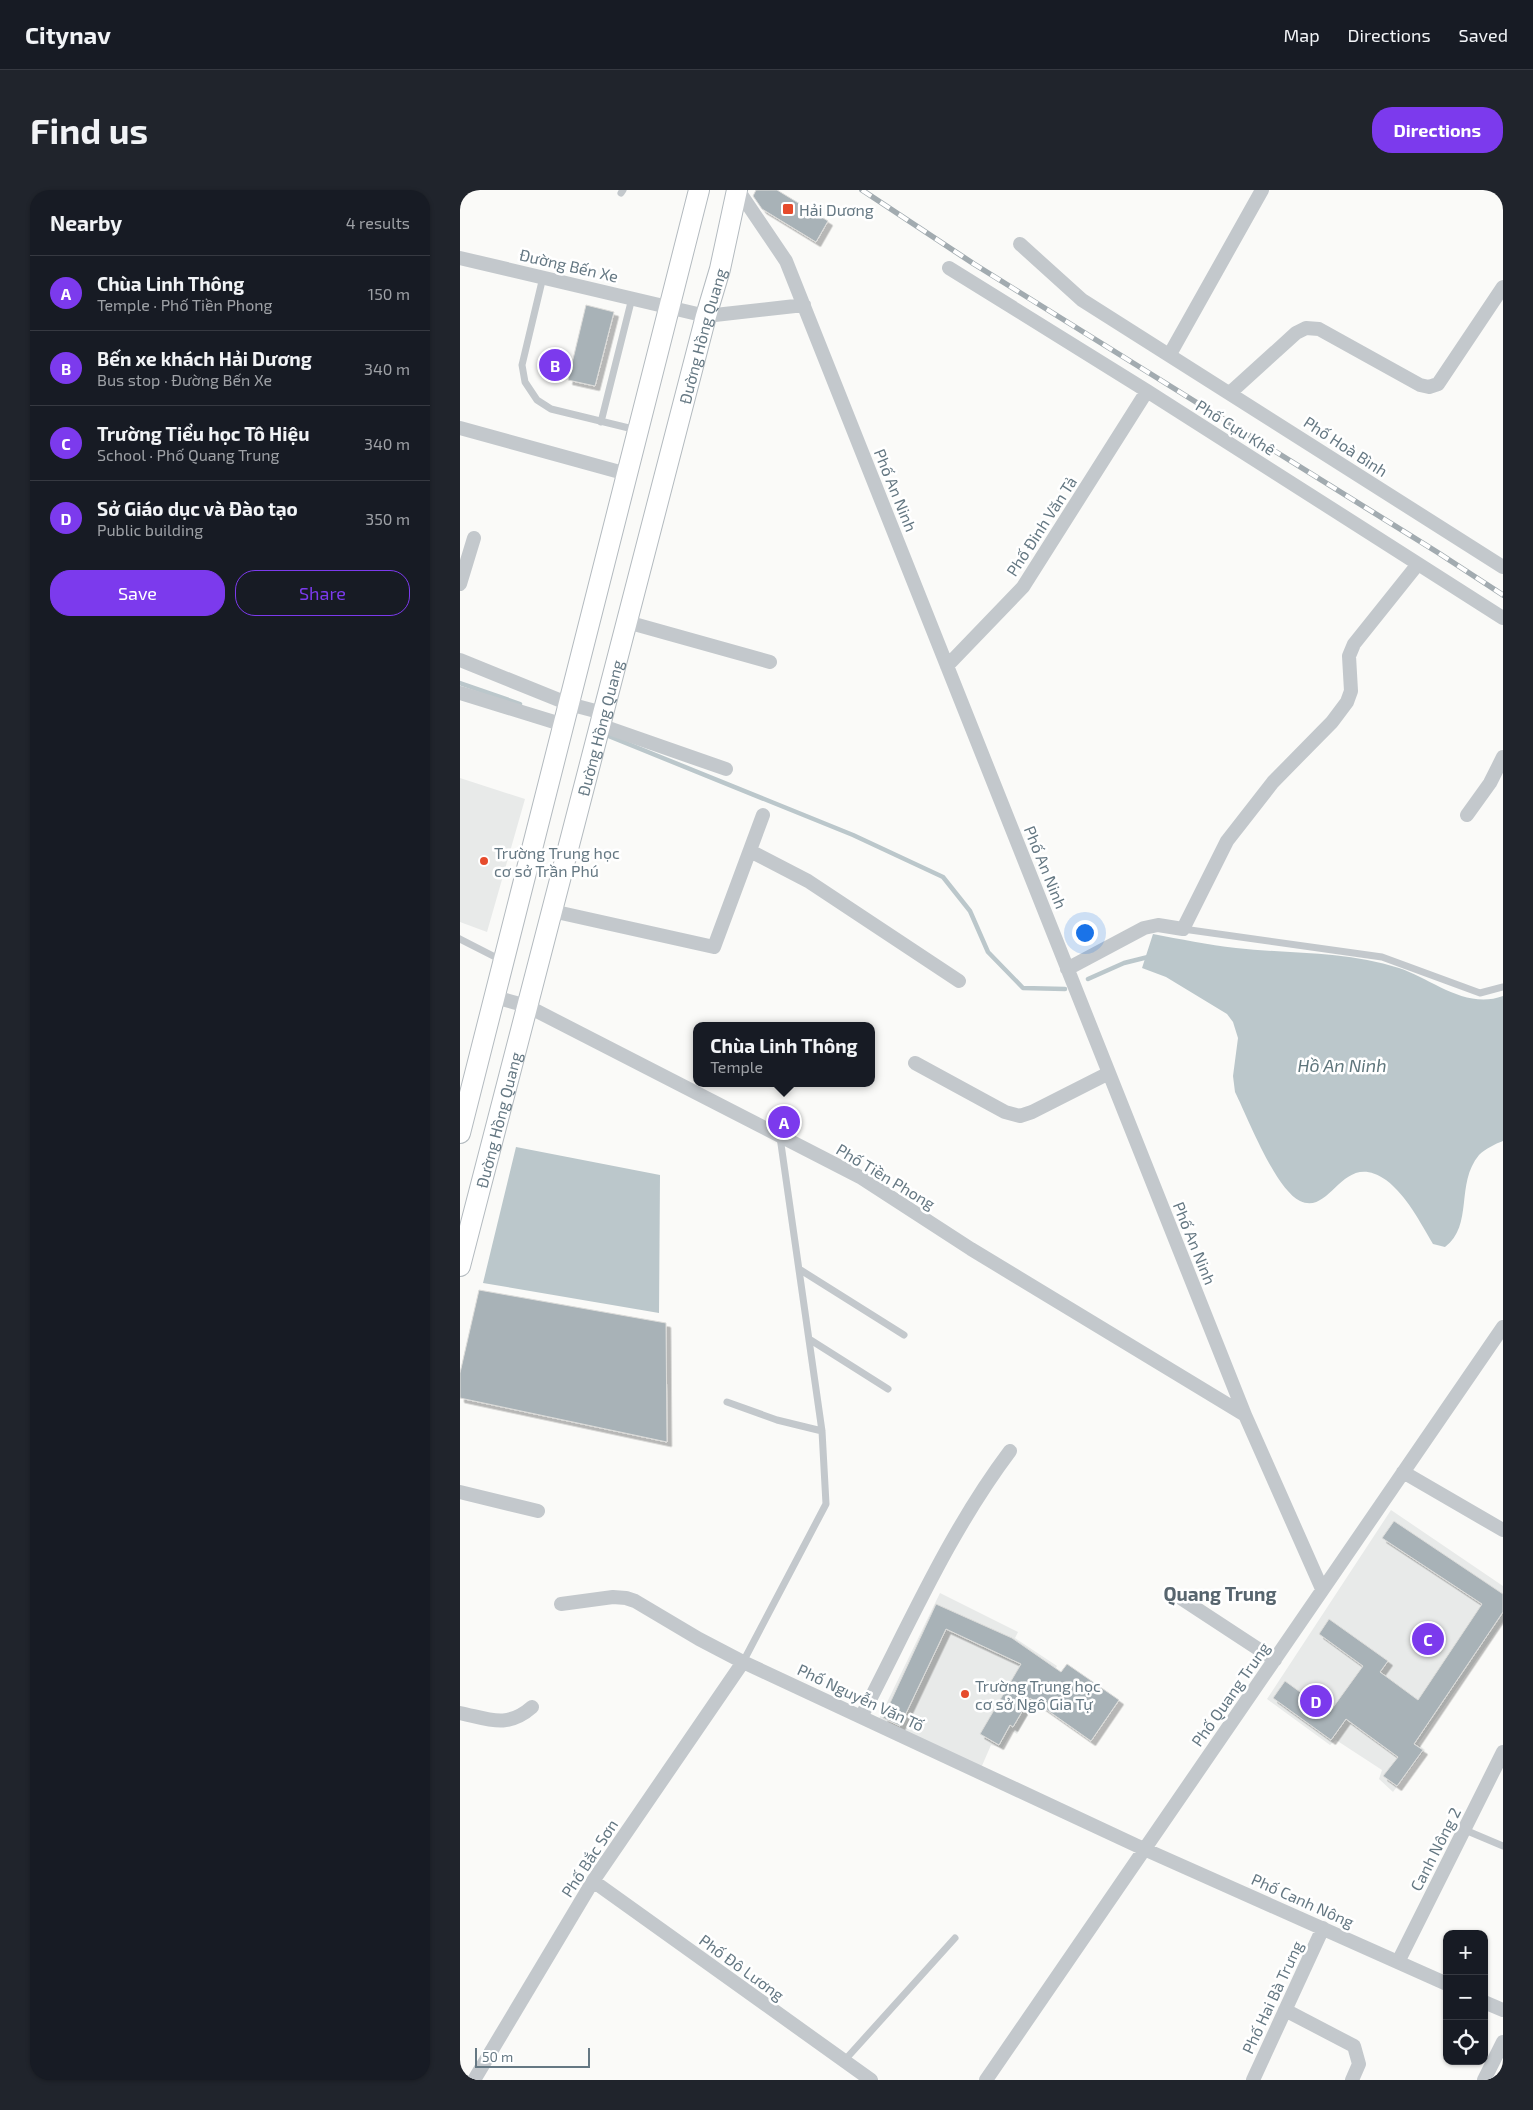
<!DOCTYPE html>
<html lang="en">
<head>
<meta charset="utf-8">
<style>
  :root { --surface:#171b24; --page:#20242c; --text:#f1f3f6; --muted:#9ea1a6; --line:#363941; --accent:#7c3aed }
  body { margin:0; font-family:"Exo 2",sans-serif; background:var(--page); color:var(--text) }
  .controls { position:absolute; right:15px; bottom:15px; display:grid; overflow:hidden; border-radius:10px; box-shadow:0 1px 4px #0004 }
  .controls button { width:45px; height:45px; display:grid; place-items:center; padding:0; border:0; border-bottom:1px solid var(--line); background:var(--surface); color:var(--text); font:25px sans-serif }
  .scale { position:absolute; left:15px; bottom:12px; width:115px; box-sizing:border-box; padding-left:5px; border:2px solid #657883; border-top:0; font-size:14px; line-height:18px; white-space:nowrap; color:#657883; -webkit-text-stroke:4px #fff; paint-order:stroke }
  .you { position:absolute; left:624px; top:742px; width:18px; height:18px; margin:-12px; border:4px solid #fff; border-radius:50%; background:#1a73e8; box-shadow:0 0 0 8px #1a73e833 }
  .badge { display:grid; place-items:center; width:32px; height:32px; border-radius:50%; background:var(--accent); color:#fff; font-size:16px; font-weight:700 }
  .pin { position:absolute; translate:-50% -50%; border:2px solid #fff; box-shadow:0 1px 5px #0006 }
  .popup { position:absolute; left:233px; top:832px; width:182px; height:65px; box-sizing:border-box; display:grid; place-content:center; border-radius:10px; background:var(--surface); filter:drop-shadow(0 1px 4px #0005); font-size:16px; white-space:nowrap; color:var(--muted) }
  .popup b { font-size:19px; color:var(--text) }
  .popup::after { content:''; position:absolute; left:50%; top:100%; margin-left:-10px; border:10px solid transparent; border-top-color:var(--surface) }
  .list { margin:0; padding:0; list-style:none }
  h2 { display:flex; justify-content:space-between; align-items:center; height:65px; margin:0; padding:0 20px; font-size:21px }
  h2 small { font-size:16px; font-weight:400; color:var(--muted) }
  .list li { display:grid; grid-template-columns:32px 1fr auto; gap:15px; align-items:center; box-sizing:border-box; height:75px; padding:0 20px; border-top:1px solid var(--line) }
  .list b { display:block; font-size:19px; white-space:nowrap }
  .list p { margin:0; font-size:16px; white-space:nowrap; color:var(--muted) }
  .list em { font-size:16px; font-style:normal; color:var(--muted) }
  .actions { display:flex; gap:10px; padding:15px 20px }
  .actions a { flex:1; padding:11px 0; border:1px solid var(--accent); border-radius:20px; text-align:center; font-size:18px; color:var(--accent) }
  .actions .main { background:var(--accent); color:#fff }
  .icon { flex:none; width:28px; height:28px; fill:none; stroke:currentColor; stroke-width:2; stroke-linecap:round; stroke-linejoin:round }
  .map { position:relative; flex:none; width:1043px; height:1890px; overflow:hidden; border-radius:20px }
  header { display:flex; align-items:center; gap:30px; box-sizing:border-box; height:70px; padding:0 25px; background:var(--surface); border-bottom:1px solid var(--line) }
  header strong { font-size:24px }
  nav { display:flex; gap:28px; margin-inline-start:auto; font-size:18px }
  .intro { display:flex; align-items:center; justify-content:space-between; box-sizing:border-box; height:120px; padding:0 30px }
  h1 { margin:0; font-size:35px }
  .button { padding:12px 22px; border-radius:20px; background:var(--accent); color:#fff; font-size:18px; font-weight:700 }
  main { display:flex; gap:30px; padding:0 30px }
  aside { flex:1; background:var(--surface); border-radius:20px; box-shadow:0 1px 4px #0004 }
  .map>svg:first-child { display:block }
</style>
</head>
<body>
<header>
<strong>Citynav</strong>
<nav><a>Map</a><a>Directions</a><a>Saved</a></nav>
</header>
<div class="intro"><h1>Find us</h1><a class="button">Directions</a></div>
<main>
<aside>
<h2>Nearby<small>4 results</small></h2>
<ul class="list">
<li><span class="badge">A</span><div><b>Chùa Linh Thông</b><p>Temple · Phố Tiền Phong</p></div><em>150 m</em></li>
<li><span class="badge">B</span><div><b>Bến xe khách Hải Dương</b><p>Bus stop · Đường Bến Xe</p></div><em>340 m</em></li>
<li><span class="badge">C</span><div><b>Trường Tiểu học Tô Hiệu</b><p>School · Phố Quang Trung</p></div><em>340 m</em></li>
<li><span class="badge">D</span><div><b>Sở Giáo dục và Đào tạo</b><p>Public building</p></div><em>350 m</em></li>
</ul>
<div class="actions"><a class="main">Save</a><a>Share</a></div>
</aside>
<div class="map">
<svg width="1043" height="1890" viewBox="0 0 1043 1890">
  <defs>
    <filter id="shadow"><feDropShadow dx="4.5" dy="4.5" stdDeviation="0" flood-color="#0004"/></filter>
  </defs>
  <rect width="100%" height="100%" fill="#fafaf8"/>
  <!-- built -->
  <path fill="#e8eae9" d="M0,588L65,609L27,742L0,732Z
    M931,1320L1043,1396V1431L958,1554L965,1560L933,1602L919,1589L922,1580L876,1550L870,1555L807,1509Z
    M480,1403L558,1442L555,1448L597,1476L557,1544L552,1541L542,1558L531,1555L521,1578L417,1533Z"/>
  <!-- water -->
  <path fill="#bbc7cb" d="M693,744C720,749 748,755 776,758C830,764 886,761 939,778C972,789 1006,820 1043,806V951C1035,954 1025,959 1019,965C995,994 1014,1035 985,1057L973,1054C960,1032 947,1006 926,990C882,959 872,1026 840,1011C815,999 788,928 775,902L773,886L778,848L773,832L767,824L706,787L682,778Z
    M56,957L200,985L199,1123L23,1093Z"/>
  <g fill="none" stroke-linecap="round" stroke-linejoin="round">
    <!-- stream -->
    <path stroke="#bbc7cb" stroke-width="4.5" d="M0,493L60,514
      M146,545L393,645L483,687L510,721L528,762L563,798L605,799
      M628,789L664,773L688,767"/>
  </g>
  <!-- building -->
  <path fill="#a8b2b7" stroke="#dcdcda" filter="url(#shadow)" d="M296,0H317L368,31L356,52L302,19L293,6Z
    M126,115L154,122L135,196L108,190Z
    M19,1100L206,1133L207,1252L0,1208V1183Z
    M934,1331L1043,1404V1422L954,1554L963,1560L937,1596L923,1586L938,1567L886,1529L871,1550L813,1508L825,1491L869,1523L903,1476L859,1444L869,1429L928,1471L920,1482L958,1510L1022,1414L922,1348Z
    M476,1414L552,1448L601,1482L607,1474L659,1510L631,1551L570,1508L553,1537L550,1535L539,1555L520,1544L561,1474L486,1439L440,1536L423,1528Z"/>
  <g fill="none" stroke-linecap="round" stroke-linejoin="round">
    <defs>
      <g id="secondary">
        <path d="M0,943L239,0"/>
        <path id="s1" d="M0,1076L246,126L260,79L277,0"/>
      </g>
    </defs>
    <!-- secondary casing -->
    <use href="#secondary" stroke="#b3babf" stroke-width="22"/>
    <!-- lane -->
    <path stroke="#c3c8cc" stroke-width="7" d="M1036,0L1043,5
      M161,3L163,0
      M83,87L62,175L65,192L77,210L91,219L177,240
      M141,232L172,108
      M723,739L922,767L1020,803L1043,797
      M0,749L41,770
      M339,1079L444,1145
      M349,1149L428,1199
      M267,1212L317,1230L362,1241
      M283,1472L366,1314L362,1241L320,947
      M1005,1640L1043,1656
      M384,1871L495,1748"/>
    <!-- street -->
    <path stroke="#c3c8cc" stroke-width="14" d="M278,0L326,71L785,1225L862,1399
      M560,54L622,110L1043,377
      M0,68L246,126L344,115
      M489,78L687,201L1043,428
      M710,164L802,0
      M771,202L836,143L846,138L859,139L960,195L969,197L978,194L1043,97
      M0,238L167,284
      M0,394L14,348
      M167,432L310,472
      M0,470L109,514L143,523
      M487,476L563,397L687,201
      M0,503L104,535
      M140,535L266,579
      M1007,625L1030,593L1043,567
      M290,661L348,691L499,791
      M92,721L254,757L303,625
      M607,779L684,738L698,735L723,739L767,651L813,592L872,532L887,512L891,501L889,466L894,454L958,374
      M35,807L67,816L400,987L511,1059L785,1225
      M455,873L545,922L560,926L572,922L649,883
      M943,1282L1043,1340
      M0,1302L78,1321
      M722,1409L815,1470
      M101,1414L153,1407L166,1408L175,1411L239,1449L283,1472L684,1659L987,1794
      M0,1523C29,1529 47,1539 72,1517
      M401,1527C448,1437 489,1342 550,1261
      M133,1691L411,1890
      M938,1772L1043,1562
      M1024,1812L1043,1820
      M825,1820L894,1856L899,1874L892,1890
      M14,1890L133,1691L283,1472
      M526,1890L1043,1137
      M793,1890L863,1738
      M1024,1890L1043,1852"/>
    <!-- secondary -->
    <use href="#secondary" stroke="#fff" stroke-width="20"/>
    <defs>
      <path id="rail" d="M402,0L514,74L977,362L1043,405"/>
    </defs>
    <!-- rail casing -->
    <use href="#rail" stroke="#a2abb0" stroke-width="5.5"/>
    <!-- rail -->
    <use href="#rail" stroke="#fff" stroke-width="4" stroke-dasharray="11" stroke-linecap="butt"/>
  </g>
  <!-- markers -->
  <g fill="#e64b2c" stroke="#fff" stroke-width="2">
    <rect x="322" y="13" width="12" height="12" rx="2.5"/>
    <circle cx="24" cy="671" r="5"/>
    <circle cx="505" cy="1504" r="5"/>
  </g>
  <g text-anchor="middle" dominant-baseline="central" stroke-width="5" stroke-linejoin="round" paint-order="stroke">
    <!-- poi labels -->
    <g font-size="16" fill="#657883" stroke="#fff" text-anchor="start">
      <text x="339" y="19">Hải Dương</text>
      <text x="34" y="662">Trường Trung học<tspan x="34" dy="18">cơ sở Trần Phú</tspan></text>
      <text x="515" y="1495">Trường Trung học<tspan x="515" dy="18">cơ sở Ngô Gia Tự</tspan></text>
    </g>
    <!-- street labels -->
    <g font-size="16" fill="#657883" stroke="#fff">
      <text transform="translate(109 75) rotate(13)">Đường Bến Xe</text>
      <text stroke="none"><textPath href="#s1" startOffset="961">Đường Hồng Quang</textPath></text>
      <text transform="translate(776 237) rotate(32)">Phố Cựu Khê</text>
      <text transform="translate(886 256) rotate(33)">Phố Hoà Bình</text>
      <text transform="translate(436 300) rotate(68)">Phố An Ninh</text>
      <text transform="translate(581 336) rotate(-57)">Phố Đinh Văn Tả</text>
      <text stroke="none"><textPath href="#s1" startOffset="556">Đường Hồng Quang</textPath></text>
      <text transform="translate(586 677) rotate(68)">Phố An Ninh</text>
      <text stroke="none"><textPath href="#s1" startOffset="151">Đường Hồng Quang</textPath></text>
      <text transform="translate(426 986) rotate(31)">Phố Tiền Phong</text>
      <text transform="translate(735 1053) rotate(68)">Phố An Ninh</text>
      <text transform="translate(770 1504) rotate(-55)">Phố Quang Trung</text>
      <text transform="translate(401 1507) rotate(25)">Phố Nguyễn Văn Tố</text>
      <text transform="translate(975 1659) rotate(-63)">Canh Nông 2</text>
      <text transform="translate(129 1668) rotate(-57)">Phố Bắc Sơn</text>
      <text transform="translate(843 1710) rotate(24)">Phố Canh Nông</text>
      <text transform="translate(282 1777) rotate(36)">Phố Đô Lương</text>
      <text transform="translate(812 1807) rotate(-65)">Phố Hai Bà Trưng</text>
    </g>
    <!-- water labels -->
    <g font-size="18" font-style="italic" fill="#5f767c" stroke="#fff">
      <text x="882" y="875">Hồ An Ninh</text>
    </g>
    <!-- quarter labels -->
    <g font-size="19" font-weight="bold" fill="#57656e" stroke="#fff">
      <text x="760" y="1403">Quang Trung</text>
    </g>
  </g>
</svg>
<div class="controls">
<button>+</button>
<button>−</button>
<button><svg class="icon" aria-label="locate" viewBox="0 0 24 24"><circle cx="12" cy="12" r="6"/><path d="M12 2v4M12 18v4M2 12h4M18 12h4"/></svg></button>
</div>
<div class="scale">50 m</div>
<div class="you"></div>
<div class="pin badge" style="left:324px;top:932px">A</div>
<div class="popup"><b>Chùa Linh Thông</b>Temple</div>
<div class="pin badge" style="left:95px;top:175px">B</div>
<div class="pin badge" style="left:968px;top:1449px">C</div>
<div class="pin badge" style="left:856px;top:1511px">D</div>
</div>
</main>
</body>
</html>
